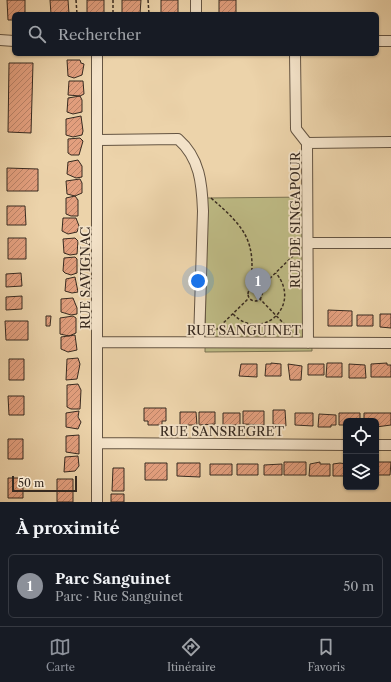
<!DOCTYPE html>
<html lang="fr">
<head>
<meta charset="utf-8">
<style>
  :root { --surface:#171b24; --page:#20242c; --text:#f1f3f6; --muted:#9ea1a6; --line:#363941; --accent:#8c9099 }
  body { margin:0; font-family:"Libre Caslon Text",serif; background:var(--page); color:var(--text) }
  .controls { position:absolute; right:12px; bottom:12px; display:grid; overflow:hidden; border-radius:6px; box-shadow:0 1px 3px #0004 }
  .controls button { width:36px; height:36px; display:grid; place-items:center; padding:0; border:0; border-bottom:1px solid var(--line); background:var(--surface); color:var(--text); font:20px sans-serif }
  .scale { position:absolute; left:12px; bottom:10px; width:65px; box-sizing:border-box; padding-left:4px; border:2px solid #372a20; border-top:0; font-size:11px; line-height:14px; white-space:nowrap; color:#372a20; -webkit-text-stroke:3px #f3e2c8; paint-order:stroke }
  .you { position:absolute; left:198px; top:281px; width:14px; height:14px; margin:-10px; border:3px solid #fff; border-radius:50%; background:#1a73e8; box-shadow:0 0 0 6px #1a73e833 }
  .badge { display:grid; place-items:center; width:26px; height:26px; border-radius:50%; background:var(--accent); color:#fff; font-size:13px; font-weight:700 }
  .pin { position:absolute; translate:-50% -33px; filter:drop-shadow(0 1px 2px #0008) }
  .pin::after { content:''; position:absolute; top:21px; width:14px; height:12px; background:inherit; clip-path:polygon(0 0,100% 0,50% 100%) }
  .list { margin:0; padding:0; list-style:none }
  h2 { display:flex; justify-content:space-between; align-items:center; height:52px; margin:0; padding:0 16px; font-size:17px }
  h2 small { font-size:13px; font-weight:400; color:var(--muted) }
  .list li { display:grid; grid-template-columns:26px 1fr auto; gap:12px; align-items:center; box-sizing:border-box; height:64px; margin:0 8px 8px; padding:0 8px; border:1px solid var(--line); border-radius:6px }
  .list b { display:block; font-size:15px; white-space:nowrap }
  .list p { margin:0; font-size:13px; white-space:nowrap; color:var(--muted) }
  .list em { font-size:13px; font-style:normal; color:var(--muted) }
  .icon { flex:none; width:22px; height:22px; fill:none; stroke:currentColor; stroke-width:2; stroke-linecap:round; stroke-linejoin:round }
  .map { position:relative; flex:none; width:391px; height:502px; overflow:hidden }
  .search { position:absolute; background:var(--surface); box-shadow:0 1px 3px #0004; left:12px; right:12px; top:12px; height:44px; display:flex; align-items:center; gap:10px; box-sizing:border-box; padding:0 14px; border-radius:6px; color:var(--muted); font-size:15px }
  .sheet { height:124px; background:var(--surface) }
  nav { display:flex; justify-content:space-around; align-items:center; box-sizing:border-box; height:56px; border-top:1px solid var(--line); background:var(--surface); font-size:11px; color:var(--muted) }
  nav a { display:grid; justify-items:center; gap:2px }
  nav .on { color:var(--accent) }
  .map>svg:first-child { display:block }
</style>
</head>
<body>
<div class="map">
<svg width="391" height="502" viewBox="0 0 391 502">
  <defs>
    <pattern id="building-hatch" width="6" height="6" patternUnits="userSpaceOnUse"><rect width="6" height="6" fill="#e39f7e"/><path d="M-1 1l2-2M0 6l6-6M5 7l2-2" fill="none" stroke="#b98267"/></pattern>
  </defs>
  <rect width="100%" height="100%" fill="#ecd3aa"/>
  <filter id="stains"><feTurbulence type="fractalNoise" baseFrequency=".005" numOctaves="4"/><feColorMatrix values="0 0 0 0 .2 0 0 0 0 .09 0 0 0 0 .02 0 0 0 .5 -.17"/></filter>
  <radialGradient id="worn" r=".72"><stop offset=".6" stop-color="#630" stop-opacity="0"/><stop offset="1" stop-color="#630" stop-opacity=".3"/></radialGradient>
  <!-- park -->
  <path fill="#bebb85" stroke="#7a7252" d="M310,197L312,351L205,352L207,198Z"/>
  <!-- building -->
  <path fill="url(#building-hatch)" stroke="#372a20" d="M7,0H25V14H14V20H8Z
    M50,0H68L69,14H51Z
    M87,0H104V14H87Z
    M122,0H141L140,14H122Z
    M161,0H178V14H161Z
    M219,0H236V14H219Z
    M67,60H80L81,63L84,64L82,75L74,78L68,76Z
    M9,63H33L31,133L8,132Z
    M69,81H83L84,94L80,96L68,95Z
    M80,96L82,100V112L73,114L67,112L68,98Z
    M81,116L83,131L82,135L73,137L66,135V119Z
    M80,138L83,141L79,155H71L68,153V139Z
    M78,160L82,166V177L76,178L67,174L68,162Z
    M7,168L38,169V191H7Z
    M80,179L82,183V193L75,196L67,194L66,181Z
    M75,196L78,200V216H71L66,214V198Z
    M7,206H25L26,225H7Z
    M63,218H76L79,226L77,232L68,234L62,231Z
    M8,238H26V259H8Z
    M75,238L78,241L77,254L70,255L64,253L63,239Z
    M75,257L77,259V273L71,275L65,273L63,271L64,258Z
    M21,273L22,286L6,287V274Z
    M75,277L78,292L72,293L65,291L66,279Z
    M22,296V309L6,310V297Z
    M73,298L77,308V314L71,315L61,312V299Z
    M328,310L352,311V326H328Z
    M380,314H391V328L380,327Z
    M357,315H373V326H357Z
    M46,316H51L50,326H46Z
    M73,316L76,318V333L69,336L60,334V318Z
    M5,321H28V340H6Z
    M75,335L77,350L68,352L61,349V337Z
    M78,358L80,364L77,379L66,380L67,359Z
    M9,359H24V380H9Z
    M271,363L281,364V376H265L266,364H271Z
    M327,363H342V377H326Z
    M387,363V365H391V377H371V364Z
    M241,364H257V377L239,376Z
    M288,364L302,366L301,380H290Z
    M308,364H324V375H308Z
    M349,364L365,365L366,378H349Z
    M78,384L81,390L80,409H71L67,407V385Z
    M8,396H24V415H9Z
    M144,408H166V421H162V425H148V421H144Z
    M273,410H285L286,426L273,424Z
    M79,411L78,417L81,422L78,429L66,427V413Z
    M243,411H264V425L243,424Z
    M180,412H196L197,425H180Z
    M199,412H215V424L199,425Z
    M223,413H240V425H223Z
    M295,413H313V426L295,425Z
    M339,413H360V421H346V425H339Z
    M364,413H391V425L376,427V421H364Z
    M319,414L336,415V425H331V427H318Z
    M79,435V454L66,452V436Z
    M8,439H23V459H8Z
    M78,456L79,466L75,471L64,472L65,457Z
    M284,462H306V475H284Z
    M320,462V464H330V476H309L310,464Z
    M376,462H391L390,475H376Z
    M145,463H167V480H145Z
    M177,463H200V477L177,476Z
    M340,463L346,464V476H333V464Z
    M210,464H232V475H210Z
    M237,464H258V475H237Z
    M282,464V475H264V465Z
    M113,468H124V491H112Z
    M8,478H23V498H8Z
    M57,479H73V502H57Z
    M111,494H124V502H111Z"/>
  <g fill="none" stroke-linecap="round" stroke-linejoin="round">
    <defs>
      <path id="minor" d="M196,14V0
        M0,40L14,41
        M377,41H391
        M295,54L296,129L307,143L308,343
        M99,140L178,139C200,158 202,184 203,211L199,342
        M307,143L391,142
        M308,243H391
        M98,342L391,343
        M98,443L346,445
        M376,445H391
        M97,502V54"/>
    </defs>
    <!-- minor casing -->
    <use href="#minor" stroke="#645442" stroke-width="12"/>
    <!-- path -->
    <path stroke="#372a20" stroke-width="1.5" stroke-dasharray="3 2" stroke-linecap="butt" d="M76,0L77,14
      M113,0V14
      M148,0L149,14
      M211,198C246,228 257,242 250,289
      M248 294a7 7 0 1 1 14 0a7 7 0 1 1-14 0Z
      M259,289L298,251
      M259,298L293,333
      M233,314C261,343 303,306 276,273
      M213,333L249,298"/>
    <!-- minor -->
    <use href="#minor" stroke="#f3e2c8" stroke-width="10"/>
  </g>
  <g text-anchor="middle" dominant-baseline="central" stroke-width="3.5" stroke-linejoin="round" paint-order="stroke">
    <!-- street labels -->
    <g font-size="13" fill="#372a20" stroke="#f3e2c8">
      <text transform="translate(295 220) rotate(-90)">RUE DE SINGAPOUR</text>
      <text transform="translate(85 278) rotate(-90)">RUE SAVIGNAC</text>
      <text x="244" y="330">RUE SANGUINET</text>
      <text x="222" y="431">RUE SANSREGRET</text>
    </g>
  </g>
  <rect width="100%" height="100%" filter="url(#stains)"/>
  <rect width="100%" height="100%" fill="url(#worn)"/>
</svg>
<div class="controls">
<button><svg class="icon" aria-label="locate" viewBox="0 0 24 24"><circle cx="12" cy="12" r="6"/><path d="M12 2v4M12 18v4M2 12h4M18 12h4"/></svg></button>
<button><svg class="icon" aria-label="layers" viewBox="0 0 24 24"><path d="M12 4l9 5-9 5-9-5zM3 14l9 5 9-5"/></svg></button>
</div>
<div class="scale">50 m</div>
<div class="you"></div>
<div class="pin badge" style="left:258px;top:301px">1</div>
<div class="search"><svg class="icon" aria-label="search" viewBox="0 0 24 24"><circle cx="10" cy="10" r="6"/><path d="M15 15l6 6"/></svg>Rechercher</div>
</div>
<section class="sheet">
<h2>À proximité<small></small></h2>
<ul class="list">
<li><span class="badge">1</span><div><b>Parc Sanguinet</b><p>Parc · Rue Sanguinet</p></div><em>50 m</em></li>
</ul>
</section>
<nav>
<a class="on"><svg class="icon" aria-label="map" viewBox="0 0 24 24"><path d="M3 6l6-2 6 2 6-2v14l-6 2-6-2-6 2zM9 4v14M15 6v14"/></svg>Carte</a>
<a><svg class="icon" aria-label="directions" viewBox="0 0 24 24"><path d="M12 3l9 9-9 9-9-9zM9 14v-3h6M13 9l2 2-2 2"/></svg>Itinéraire</a>
<a><svg class="icon" aria-label="saved" viewBox="0 0 24 24"><path d="M7 4h10v16l-5-4-5 4z"/></svg>Favoris</a>
</nav>
</body>
</html>
